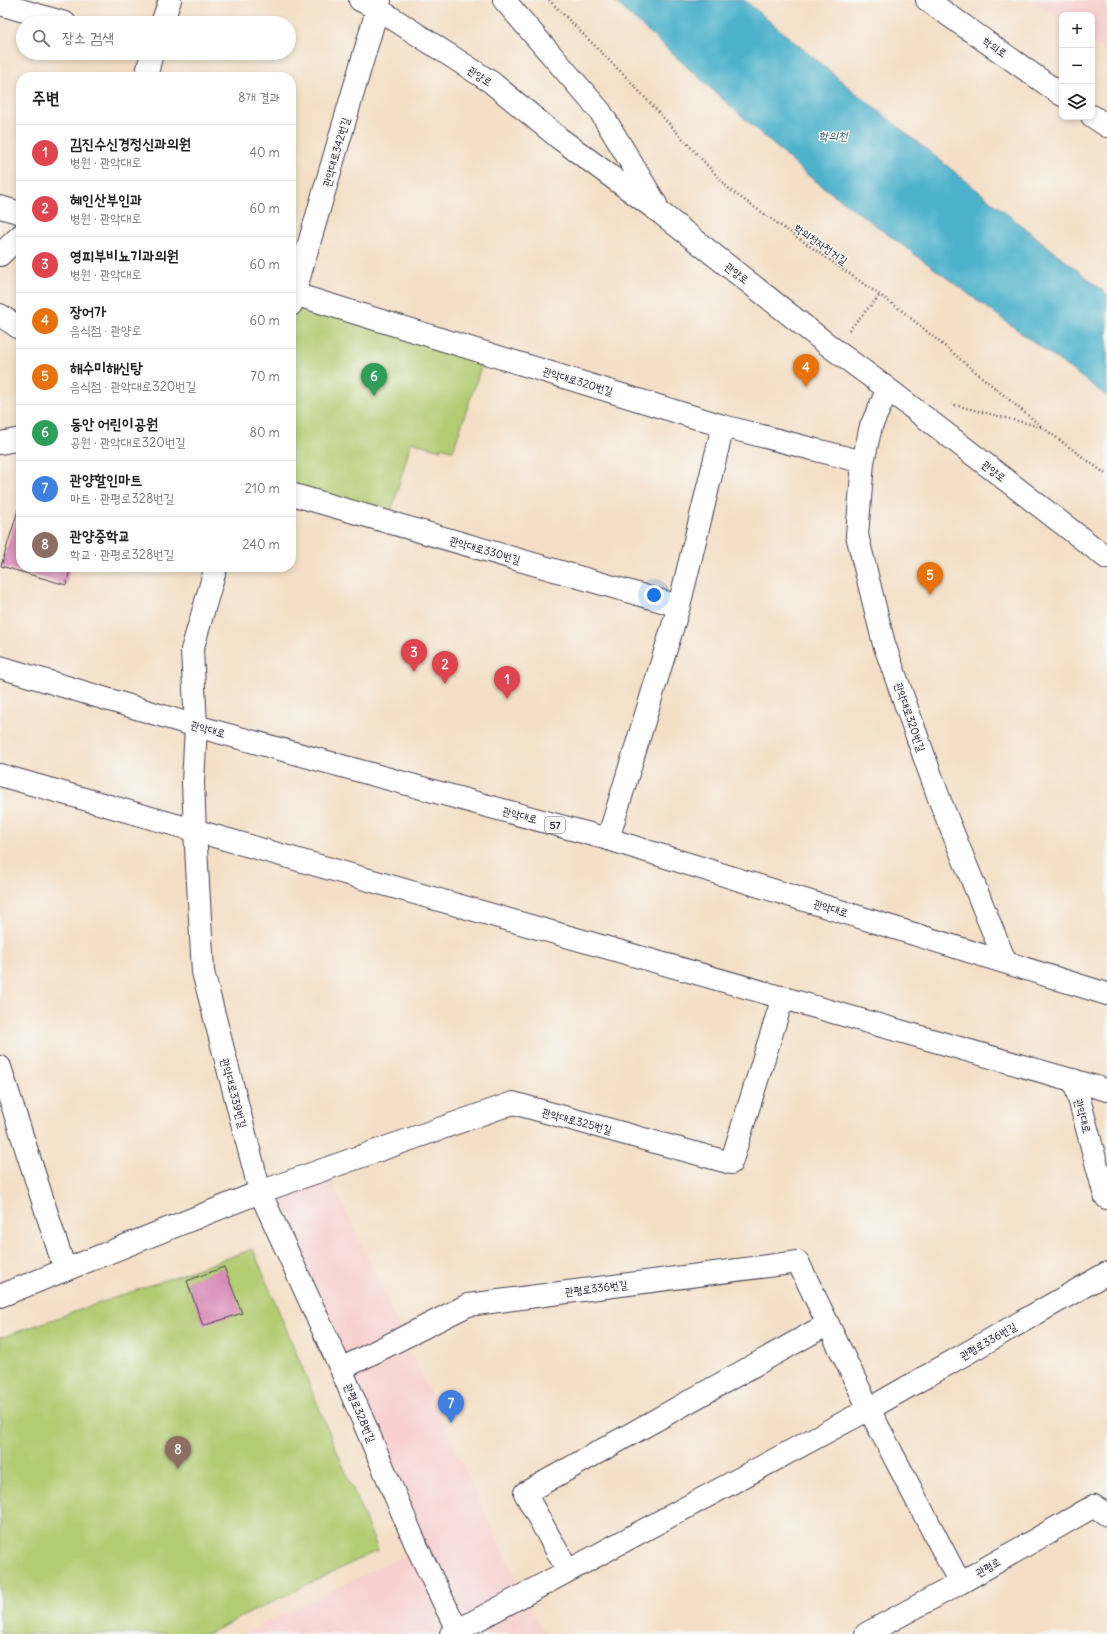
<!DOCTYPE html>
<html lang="ko">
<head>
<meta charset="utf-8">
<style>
  :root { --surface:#fff; --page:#f6f6f6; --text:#222; --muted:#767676; --line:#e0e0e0; --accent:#1f6fb2 }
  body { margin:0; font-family:Delius,"Poor Story",sans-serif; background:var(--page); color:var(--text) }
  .controls { position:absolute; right:12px; top:12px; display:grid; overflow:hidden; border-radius:8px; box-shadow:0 2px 6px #0003 }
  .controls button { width:36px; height:36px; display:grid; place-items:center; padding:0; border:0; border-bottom:1px solid var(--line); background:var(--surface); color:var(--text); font:20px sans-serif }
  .you { position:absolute; left:654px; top:595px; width:14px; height:14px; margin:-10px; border:3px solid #fff; border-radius:50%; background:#1a73e8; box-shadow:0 0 0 6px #1a73e833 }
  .badge { display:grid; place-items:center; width:26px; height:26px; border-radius:50%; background:var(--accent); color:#fff; font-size:13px; font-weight:700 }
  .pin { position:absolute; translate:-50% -33px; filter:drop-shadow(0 1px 2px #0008) }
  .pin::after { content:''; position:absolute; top:21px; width:14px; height:12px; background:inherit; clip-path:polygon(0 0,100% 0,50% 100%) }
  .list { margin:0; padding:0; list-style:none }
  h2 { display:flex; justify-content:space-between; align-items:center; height:52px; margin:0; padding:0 16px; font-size:17px }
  h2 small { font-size:13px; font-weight:400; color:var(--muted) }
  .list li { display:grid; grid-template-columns:26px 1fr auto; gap:12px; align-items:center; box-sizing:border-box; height:56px; padding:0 16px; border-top:1px solid var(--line) }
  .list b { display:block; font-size:15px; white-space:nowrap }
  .list p { margin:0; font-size:13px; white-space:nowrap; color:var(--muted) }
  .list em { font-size:13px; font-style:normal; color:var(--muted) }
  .icon { flex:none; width:22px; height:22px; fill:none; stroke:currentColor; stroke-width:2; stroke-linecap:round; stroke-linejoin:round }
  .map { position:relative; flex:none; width:1107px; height:1634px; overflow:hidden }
  .search { position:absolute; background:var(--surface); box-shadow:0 2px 6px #0003; left:16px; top:16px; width:280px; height:44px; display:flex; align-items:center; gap:10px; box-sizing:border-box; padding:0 14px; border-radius:22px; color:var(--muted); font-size:15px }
  .panel { position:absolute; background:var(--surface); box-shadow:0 2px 6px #0003; left:16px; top:72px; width:280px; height:500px; border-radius:16px }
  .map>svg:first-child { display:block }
</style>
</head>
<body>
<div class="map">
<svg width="1107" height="1634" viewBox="0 0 1107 1634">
  <rect width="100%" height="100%" fill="#f6f6f2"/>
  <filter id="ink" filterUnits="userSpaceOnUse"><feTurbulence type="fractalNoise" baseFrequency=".025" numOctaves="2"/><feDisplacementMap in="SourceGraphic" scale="8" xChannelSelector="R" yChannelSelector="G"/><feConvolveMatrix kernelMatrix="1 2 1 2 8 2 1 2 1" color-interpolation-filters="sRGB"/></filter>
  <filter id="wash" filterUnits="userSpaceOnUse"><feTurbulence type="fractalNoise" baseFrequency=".012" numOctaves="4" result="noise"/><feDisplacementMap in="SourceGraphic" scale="16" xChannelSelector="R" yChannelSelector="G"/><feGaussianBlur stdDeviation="0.9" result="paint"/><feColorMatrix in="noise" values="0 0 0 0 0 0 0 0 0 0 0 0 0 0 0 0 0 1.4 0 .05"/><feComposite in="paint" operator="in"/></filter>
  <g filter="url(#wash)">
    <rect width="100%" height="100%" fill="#f4dfc6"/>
    <!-- built -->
    <path fill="#f7d0cf" d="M1031,0H1107V52L1092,42V15H1062V21Z
      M331,1179L499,1543L538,1622L546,1634H244L424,1545L272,1195Z"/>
    <!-- green -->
    <path fill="#b2cc72" stroke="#6a7756" d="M305,303L483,361L453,451L442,447L441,450L411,442L391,513L291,485V328L297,309Z
      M253,1249L378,1550L207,1634H0V1338Z"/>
    <!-- water -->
    <path fill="#4db2cc" stroke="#386a84" d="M613,0H744L851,89L1107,294V396L806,174Z"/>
    <g id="blocks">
      <!-- building -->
      <path fill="#d88bb8" d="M21,500V567H71L66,585L1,566Z
        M224,1267L242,1313L203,1326L187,1281Z"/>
    </g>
  </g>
  <g filter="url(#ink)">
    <use href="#blocks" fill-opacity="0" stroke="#423e50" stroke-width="1"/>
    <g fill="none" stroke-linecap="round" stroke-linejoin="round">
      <defs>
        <path id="minor" d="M360,0L378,9L491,82L559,138L662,214L832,348L888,389L1107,558
          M504,0L600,111L656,204
          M927,0L1062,95
          M0,4L65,23
          M162,23L170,0
          M146,77L152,53
          M1092,116L1107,126
          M0,207L21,213
          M0,255L21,235
          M291,293L723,426L863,462
          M291,305L380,0
          M0,315L21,329
          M888,389L871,426L863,462L857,535L884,644L940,801L1005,961
          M0,443L21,439
          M291,494L679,606
          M608,839L679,606L723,426
          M0,1067L65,1270
          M1074,1080L1105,1196L1107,1198
          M0,1296L260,1192L203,972L195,830L193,783L196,726L192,650L216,567
          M341,1369L468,1305L798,1262L869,1409L960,1583
          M568,1571L525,1493L828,1324
          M451,1634L869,1409L1107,1273
          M459,1634L417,1547L341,1369L260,1192L513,1103L731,1163L783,997
          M866,1634L960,1583L1094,1506L1107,1515"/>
        <path id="major" d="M0,667L196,726L608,839L1107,994
          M0,775L1107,1090"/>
      </defs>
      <!-- minor casing -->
      <use href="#minor" stroke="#423e50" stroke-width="24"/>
      <!-- major casing -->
      <use href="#major" stroke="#423e50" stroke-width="24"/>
      <!-- path -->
      <path stroke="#423e50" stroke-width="2.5" stroke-dasharray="1 3" stroke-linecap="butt" d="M549,0L627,78L730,190L901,310L1042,427L1107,475
        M849,330L880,295
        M951,404L1041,427"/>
      <!-- minor -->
      <use href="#minor" stroke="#fff" stroke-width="22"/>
      <!-- major -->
      <use href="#major" stroke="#fff" stroke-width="22"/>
    </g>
  </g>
  <g text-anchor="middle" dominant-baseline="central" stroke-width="3" stroke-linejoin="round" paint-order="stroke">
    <!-- shield labels -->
    <rect fill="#f6f6f2" stroke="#626272" stroke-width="1" x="545" y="817" width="20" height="16" rx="3"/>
    <g font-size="10" font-weight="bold" fill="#22223b">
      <text x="555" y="825">57</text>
    </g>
    <!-- street labels -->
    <g font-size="11" fill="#22223b" stroke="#f6f6f2">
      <text transform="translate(995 47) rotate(35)">학의로</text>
      <text transform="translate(480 76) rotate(34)">관양로</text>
      <text transform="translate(336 152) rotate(-74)">관악대로342번길</text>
      <text transform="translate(821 244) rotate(35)">학의천자전거길</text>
      <text transform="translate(737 273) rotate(38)">관양로</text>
      <text transform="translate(578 381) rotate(17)">관악대로320번길</text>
      <text transform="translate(994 471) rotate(38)">관양로</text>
      <text transform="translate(485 550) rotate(16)">관악대로330번길</text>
      <text transform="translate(910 717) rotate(71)">관악대로320번길</text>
      <text transform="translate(208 729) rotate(16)">관악대로</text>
      <text transform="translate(520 815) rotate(15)">관악대로</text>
      <text transform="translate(831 908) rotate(17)">관악대로</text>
      <text transform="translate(234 1093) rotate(75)">관악대로339번길</text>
      <text transform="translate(1083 1116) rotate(75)">관악대로</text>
      <text transform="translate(577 1121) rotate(15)">관악대로325번길</text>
      <text transform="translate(596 1288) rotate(-7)">관평로336번길</text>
      <text transform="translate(988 1341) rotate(-30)">관평로336번길</text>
      <text transform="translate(360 1413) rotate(67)">관평로328번길</text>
      <text transform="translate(988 1567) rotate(-30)">관평로</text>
    </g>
    <!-- water labels -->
    <g font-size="12" font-style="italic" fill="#335c75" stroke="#f6f6f2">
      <text x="833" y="135">학의천</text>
    </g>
  </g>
</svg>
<div class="controls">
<button>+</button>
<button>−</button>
<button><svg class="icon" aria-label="layers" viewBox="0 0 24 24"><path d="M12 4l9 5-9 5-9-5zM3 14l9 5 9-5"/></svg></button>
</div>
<div class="you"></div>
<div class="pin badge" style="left:507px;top:699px;background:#e0444e">1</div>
<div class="pin badge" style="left:445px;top:684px;background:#e0444e">2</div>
<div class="pin badge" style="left:414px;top:672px;background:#e0444e">3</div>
<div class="pin badge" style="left:806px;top:387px;background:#e8710a">4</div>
<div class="pin badge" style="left:930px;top:595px;background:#e8710a">5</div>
<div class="pin badge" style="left:374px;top:396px;background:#2e9e5b">6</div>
<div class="pin badge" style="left:451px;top:1423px;background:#3f7fe0">7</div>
<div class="pin badge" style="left:178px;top:1469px;background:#8d6e63">8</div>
<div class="search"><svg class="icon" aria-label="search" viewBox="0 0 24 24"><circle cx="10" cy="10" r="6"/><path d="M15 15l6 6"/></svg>장소 검색</div>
<section class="panel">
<h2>주변<small>8개 결과</small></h2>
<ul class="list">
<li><span class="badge" style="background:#e0444e">1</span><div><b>김진수신경정신과의원</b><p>병원 · 관악대로</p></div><em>40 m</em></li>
<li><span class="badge" style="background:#e0444e">2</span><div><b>혜인산부인과</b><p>병원 · 관악대로</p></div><em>60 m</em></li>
<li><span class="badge" style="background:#e0444e">3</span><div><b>영피부비뇨기과의원</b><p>병원 · 관악대로</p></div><em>60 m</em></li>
<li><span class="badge" style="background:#e8710a">4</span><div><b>장어가</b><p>음식점 · 관양로</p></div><em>60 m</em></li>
<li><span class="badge" style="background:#e8710a">5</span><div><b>해수미해신탕</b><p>음식점 · 관악대로320번길</p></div><em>70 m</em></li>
<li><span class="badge" style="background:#2e9e5b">6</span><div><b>동안 어린이공원</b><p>공원 · 관악대로320번길</p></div><em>80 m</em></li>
<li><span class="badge" style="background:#3f7fe0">7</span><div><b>관양할인마트</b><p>마트 · 관평로328번길</p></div><em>210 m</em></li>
<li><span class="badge" style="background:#8d6e63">8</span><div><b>관양중학교</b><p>학교 · 관평로328번길</p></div><em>240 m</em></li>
</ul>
</section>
</div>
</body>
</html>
